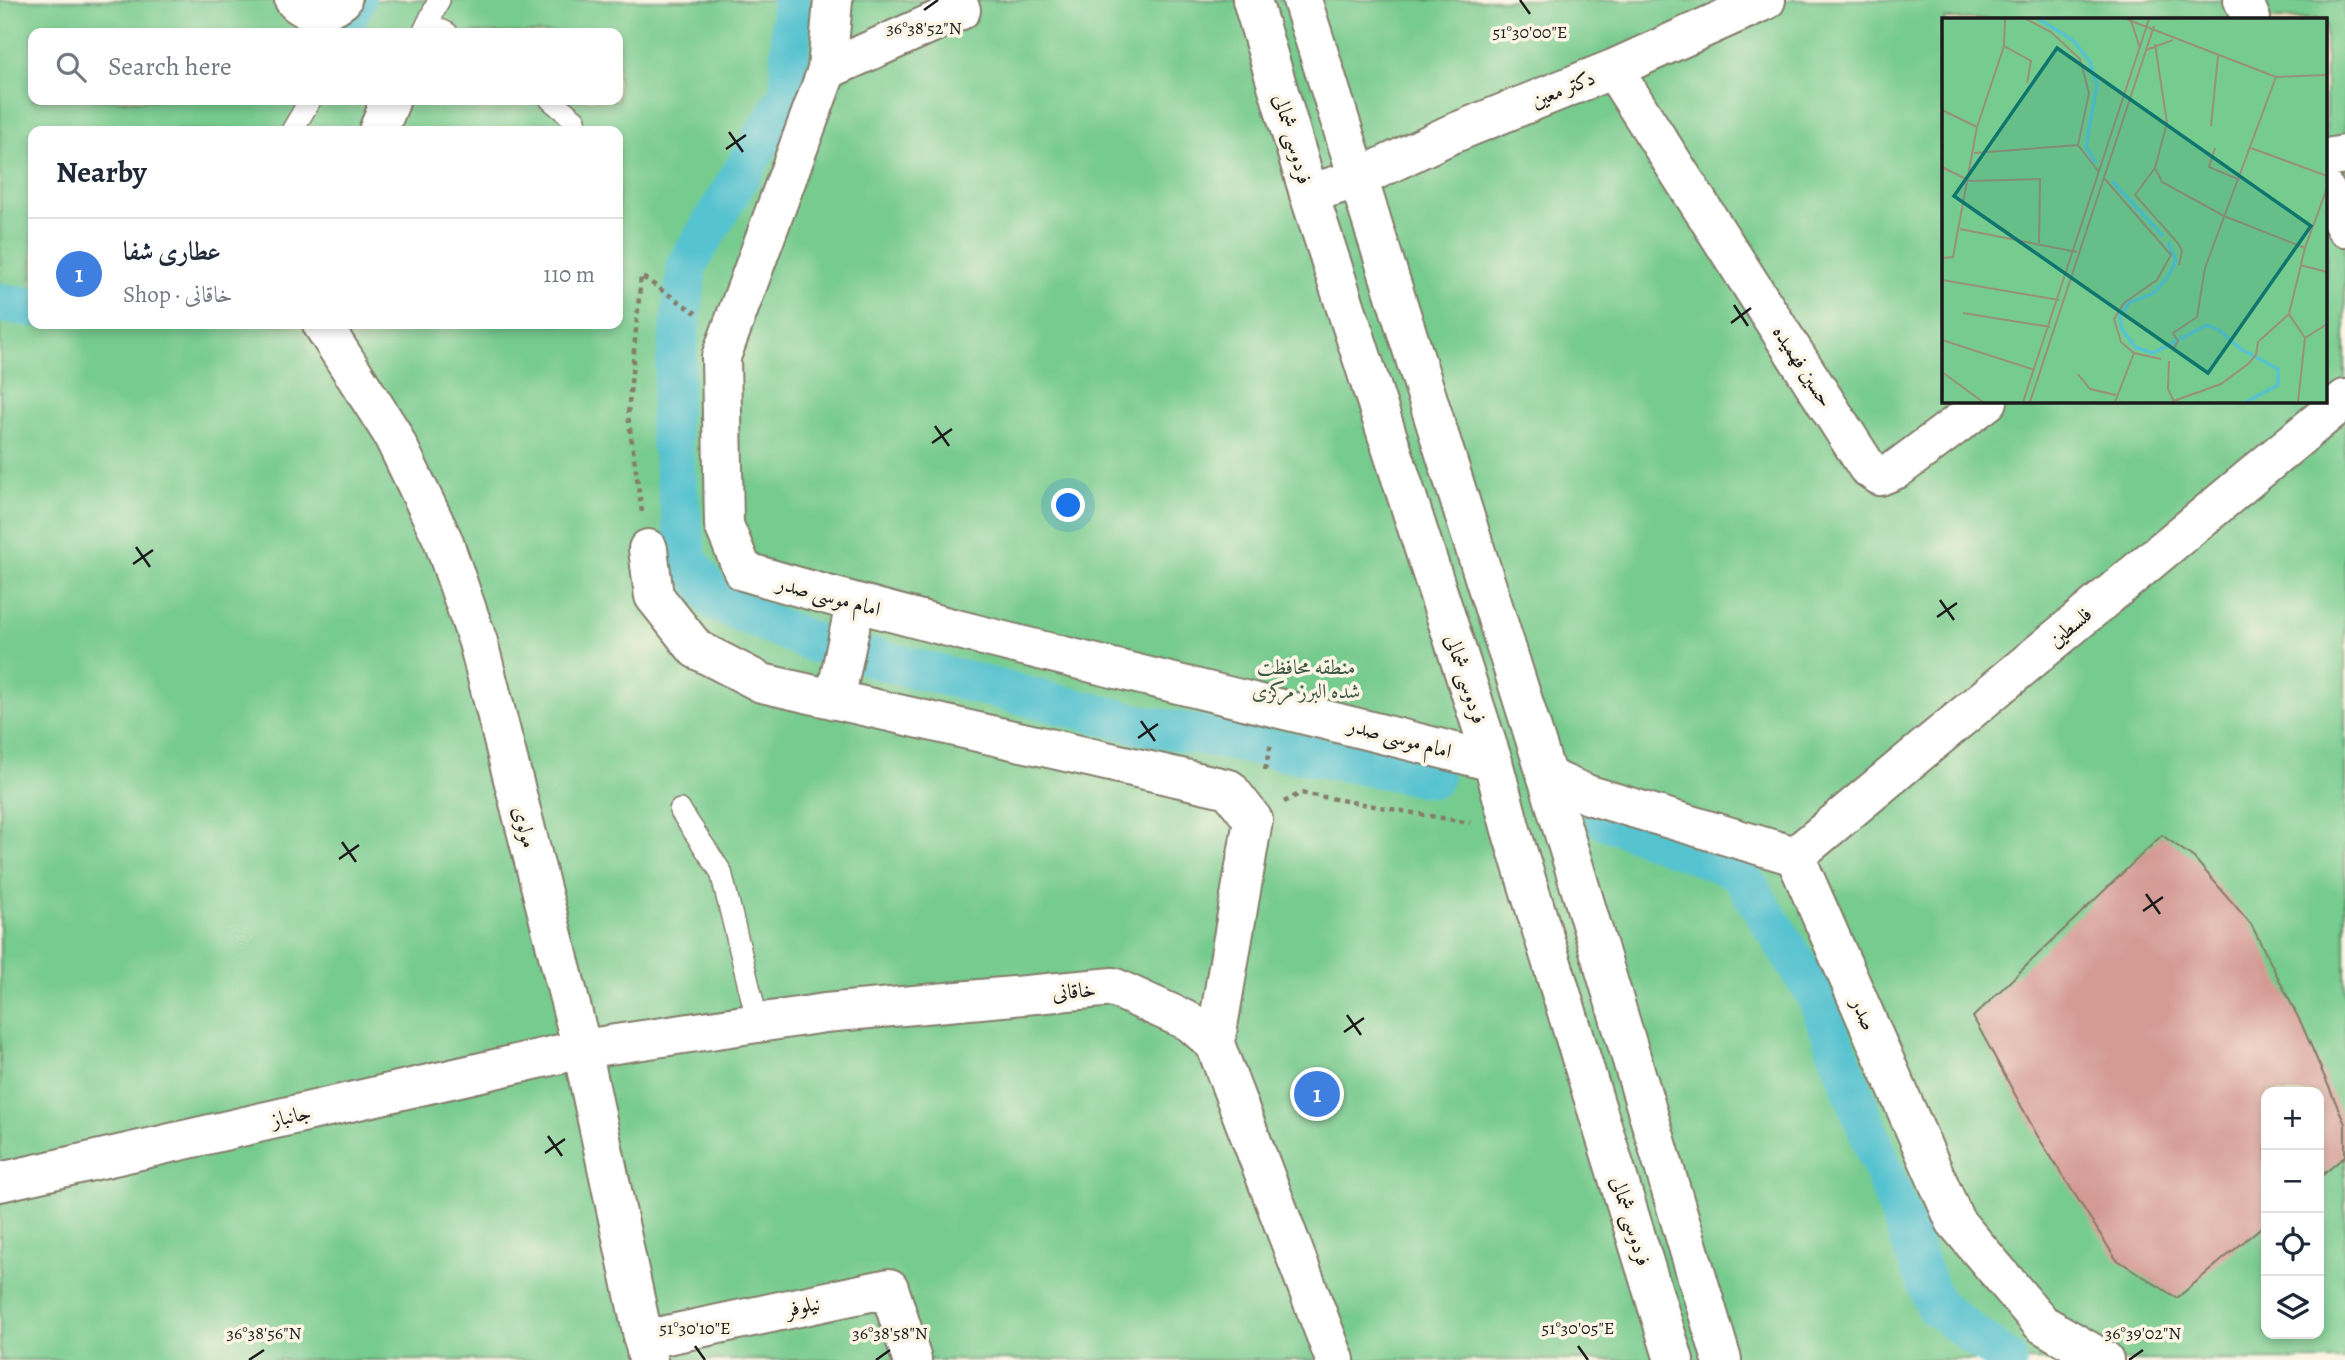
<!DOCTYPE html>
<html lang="en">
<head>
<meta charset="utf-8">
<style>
  :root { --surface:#fff; --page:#f6f6f7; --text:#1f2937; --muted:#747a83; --line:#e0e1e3; --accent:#1f6fb2 }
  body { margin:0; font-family:Alegreya,Amiri,serif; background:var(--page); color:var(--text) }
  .controls { position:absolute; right:21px; bottom:21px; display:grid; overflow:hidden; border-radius:14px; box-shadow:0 4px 10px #0003 }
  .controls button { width:63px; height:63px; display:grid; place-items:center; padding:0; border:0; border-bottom:2px solid var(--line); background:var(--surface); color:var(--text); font:35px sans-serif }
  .you { position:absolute; left:1069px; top:506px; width:24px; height:24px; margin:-18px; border:5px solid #fff; border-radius:50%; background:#1a73e8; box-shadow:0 0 0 10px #1a73e833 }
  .badge { display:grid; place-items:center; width:46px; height:46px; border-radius:50%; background:var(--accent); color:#fff; font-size:23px; font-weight:700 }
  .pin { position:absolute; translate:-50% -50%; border:4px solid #fff; box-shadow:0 2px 7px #0006 }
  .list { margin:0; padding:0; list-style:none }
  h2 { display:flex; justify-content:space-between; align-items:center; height:91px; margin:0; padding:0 28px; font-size:30px }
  h2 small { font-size:23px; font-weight:400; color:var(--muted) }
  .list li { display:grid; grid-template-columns:46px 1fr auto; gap:21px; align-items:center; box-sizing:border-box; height:112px; padding:0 28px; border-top:2px solid var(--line) }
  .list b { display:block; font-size:26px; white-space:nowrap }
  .list p { margin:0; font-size:23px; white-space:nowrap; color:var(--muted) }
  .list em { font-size:23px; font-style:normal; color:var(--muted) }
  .icon { flex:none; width:38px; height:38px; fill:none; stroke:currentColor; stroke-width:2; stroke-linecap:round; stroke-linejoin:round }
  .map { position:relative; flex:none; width:2345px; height:1360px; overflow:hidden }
  .search { position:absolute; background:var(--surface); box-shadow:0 4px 10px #0003; left:28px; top:28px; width:595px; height:77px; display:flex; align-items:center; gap:18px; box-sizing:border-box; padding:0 24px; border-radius:14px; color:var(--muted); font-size:26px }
  .panel { position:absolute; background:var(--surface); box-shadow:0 4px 10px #0003; left:28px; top:126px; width:595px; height:203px; border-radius:14px }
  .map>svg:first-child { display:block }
</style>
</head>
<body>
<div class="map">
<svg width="2345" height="1360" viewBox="0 0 2345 1360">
  <rect width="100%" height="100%" fill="#fcf5e5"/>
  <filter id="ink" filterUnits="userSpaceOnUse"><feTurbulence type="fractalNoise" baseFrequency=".0143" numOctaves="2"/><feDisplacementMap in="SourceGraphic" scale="14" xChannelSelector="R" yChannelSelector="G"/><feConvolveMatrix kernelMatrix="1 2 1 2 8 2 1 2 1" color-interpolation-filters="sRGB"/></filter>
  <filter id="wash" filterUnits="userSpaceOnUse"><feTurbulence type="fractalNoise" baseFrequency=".00686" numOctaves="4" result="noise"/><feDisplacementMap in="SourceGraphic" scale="28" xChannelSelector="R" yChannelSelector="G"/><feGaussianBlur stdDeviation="1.57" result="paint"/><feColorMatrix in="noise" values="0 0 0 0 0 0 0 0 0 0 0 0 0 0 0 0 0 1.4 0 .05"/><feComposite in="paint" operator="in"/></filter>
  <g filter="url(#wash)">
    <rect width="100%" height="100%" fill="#edddba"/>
    <!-- green -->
    <path fill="#76cb8e" stroke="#497455" stroke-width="2" fill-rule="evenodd" d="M0,0H2345V1360H0ZM1944,19H2326V401H1944ZM33,33H618V100H33ZM33,131H618V324H33ZM2266,1092H2319V1334H2266Z"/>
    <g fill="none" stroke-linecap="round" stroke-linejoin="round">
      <!-- canal -->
      <path stroke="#57c3d0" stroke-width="40" d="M791,0L790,92L687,265L669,424L687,559L717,602L815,643
        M338,33L356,0
        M0,303L33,307
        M873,658L1138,724L1433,778
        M1604,819L1739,871L1817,997L1935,1306L2007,1360"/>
    </g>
    <g id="blocks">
      <!-- building -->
      <path fill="#d49b95" d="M2162,835L2194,858L2251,924L2302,1025L2345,1124V1156L2319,1178V1092H2266V1223L2177,1298L2116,1259L2037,1135L1973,1017Z"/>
    </g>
  </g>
  <g filter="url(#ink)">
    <use href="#blocks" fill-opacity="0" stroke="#847c6b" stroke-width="2"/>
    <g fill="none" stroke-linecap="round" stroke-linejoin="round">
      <defs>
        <path id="lane" d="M428,24L447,33
          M423,33L439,0
          M551,100L575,120
          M292,131L310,100
          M680,810L721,872L758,1023"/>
        <path id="street" d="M294,0C307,14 327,12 342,0
          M833,0L827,70L721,357L724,525L743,571C990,643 1243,697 1493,762
          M2243,0L2251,19
          M1613,69L1867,467L1880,476L1897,469L1988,401
          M827,70L961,10
          M378,131L390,102L385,100
          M2326,158L2345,155
          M2326,191L2345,227
          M1309,194L1359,178L1449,135L1613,69L1766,0
          M322,324L391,432L443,540L478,642L582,1049L648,1360
          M648,549L654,596L696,649L762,683L1229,789L1253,820L1215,1044
          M835,700L855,604
          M1547,777L1589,795L1795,856L1955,1221L2042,1324L2104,1360
          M1795,856L2345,399
          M0,1182L582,1049L825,1013L1113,987L1190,1022L1215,1044L1335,1360
          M643,1340L889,1288L912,1360"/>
        <path id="secondary" d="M1252,0L1309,194L1493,762L1511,830L1674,1360
          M1302,0L1547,777L1722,1360"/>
      </defs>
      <!-- lane casing -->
      <use href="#lane" stroke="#847c6b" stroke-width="24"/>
      <!-- street casing -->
      <use href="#street" stroke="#847c6b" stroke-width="42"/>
      <!-- secondary casing -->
      <use href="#secondary" stroke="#847c6b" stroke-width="42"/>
      <!-- path -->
      <path stroke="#847c6b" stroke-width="4.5" stroke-dasharray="5 5" stroke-linecap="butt" d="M642,512L628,415L641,276L696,313
        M1265,770L1271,744
        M1284,802L1301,793L1470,823"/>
      <!-- lane -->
      <use href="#lane" stroke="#fff" stroke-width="21"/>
      <!-- street -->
      <use href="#street" stroke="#fff" stroke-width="38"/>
      <!-- secondary -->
      <use href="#secondary" stroke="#fff" stroke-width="38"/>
    </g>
  </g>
  <!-- ticks -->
  <path fill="none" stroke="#1c1c1c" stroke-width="2.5" d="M1520,0L1530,14M924,10L938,0M729,132L743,152M726,149L746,135M1734,305L1748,326M1731,323L1751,308M935,426L949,446M932,443L952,429M136,547L150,567M133,564L153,550M1940,600L1954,620M1937,617L1957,603M1141,721L1155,741M1138,738L1158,724M342,842L356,862M339,859L359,845M2146,894L2160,914M2143,911L2163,897M1347,1015L1361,1035M1344,1032L1364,1018M548,1136L562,1156M545,1153L565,1139M695,1346L705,1360M1578,1346L1588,1360M249,1360L264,1350M876,1360L890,1350M2129,1360L2143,1350"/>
  <g text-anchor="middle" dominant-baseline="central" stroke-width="7" stroke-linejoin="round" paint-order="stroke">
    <!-- street labels -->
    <g font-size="21" fill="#1c1c1c" stroke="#fcf5e5">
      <text transform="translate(1563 89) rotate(-22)">دکتر معین</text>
      <text transform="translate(1293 139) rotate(74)">فردوسی شمالی</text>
      <text transform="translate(1803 366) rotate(57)">حسین فهمیده</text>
      <text transform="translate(829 596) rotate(15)">امام موسی صدر</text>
      <text transform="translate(2070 627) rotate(-40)">فلسطین</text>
      <text transform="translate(1466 679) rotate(72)">فردوسی شمالی</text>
      <text transform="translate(1400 738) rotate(15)">امام موسی صدر</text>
      <text transform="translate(525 827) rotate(76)">مولوی</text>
      <text transform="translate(1074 991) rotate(-5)">خاقانی</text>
      <text transform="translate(1864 1014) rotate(66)">صدر</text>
      <text transform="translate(291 1116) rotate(-13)">جانباز</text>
      <text transform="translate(1631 1221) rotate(73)">فردوسی شمالی</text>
      <text transform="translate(803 1306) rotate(-12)">نیلوفر</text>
    </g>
    <!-- park labels -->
    <g font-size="21" fill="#3c5944" stroke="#fcf5e5">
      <text x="1306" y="667">منطقه محافظت<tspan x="1306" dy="24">شده البرز مرکزی</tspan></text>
    </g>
  </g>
  <!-- overview -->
  <g transform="translate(1942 18)">
    <rect width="385" height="385" fill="#edddba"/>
    <path d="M0,1H385V384H0Z" fill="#76cb8e"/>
    <path fill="none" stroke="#57c3d0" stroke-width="3.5" d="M97,1L132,23L148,44L155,67L144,129L154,145M170,163L221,218M226,224L234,243L226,259L212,275L187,285L178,298L180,311L193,329L211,335L265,307L277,312L299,331L336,351V367L304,384"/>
    <path fill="none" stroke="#99907b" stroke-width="2" d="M84,1L109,14L138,41L147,75L136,127L157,154M184,1L334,59L385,57M189,3L198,30M213,26L225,105L213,150L220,164L282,198L363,230M62,28L89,43L85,65M204,32L231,22M0,92L35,109M269,108L276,38M273,130L267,149L298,162M309,130L385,158M32,135L136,127M0,149L28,163L98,161L97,225M213,150L193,177L235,224L240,232L237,247M162,160L229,237L215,262L182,285L172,301L179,324L192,335L219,341M18,211L135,234M0,240L11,239L35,109L62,28L63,1M358,247L385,254M0,262L117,282M21,295L108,309M347,296L363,230L385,170M347,296L363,320L356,384M363,320L385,306M0,322L93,352M232,330L236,323L231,315L255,299L263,250L334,59M227,343L226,371L232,383M0,354L41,384M136,356L148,371L174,377M81,384L207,1M88,384L212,8M173,384L192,335M229,384L279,366L306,346L314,337L316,324L347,296"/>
    <path fill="#0f766e" fill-opacity="0.15" stroke="#0f766e" stroke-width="3.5" d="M115,30L369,208L266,355L12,178Z"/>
    <rect width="385" height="385" fill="none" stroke="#1c1c1c" stroke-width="3.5"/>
  </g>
  <g font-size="18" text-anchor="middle" fill="#1c1c1c" stroke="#fcf5e5" stroke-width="7" stroke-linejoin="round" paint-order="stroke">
    <text x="924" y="34">36°38'52"N</text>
    <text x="1530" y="38">51°30'00"E</text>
    <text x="695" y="1334">51°30'10"E</text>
    <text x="1578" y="1334">51°30'05"E</text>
    <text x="264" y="1339">36°38'56"N</text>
    <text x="890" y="1339">36°38'58"N</text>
    <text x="2143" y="1339">36°39'02"N</text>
  </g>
</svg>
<div class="controls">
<button>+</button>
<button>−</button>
<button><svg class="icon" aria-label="locate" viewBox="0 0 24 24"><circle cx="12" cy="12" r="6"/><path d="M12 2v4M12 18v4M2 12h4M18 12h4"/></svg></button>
<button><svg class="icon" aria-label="layers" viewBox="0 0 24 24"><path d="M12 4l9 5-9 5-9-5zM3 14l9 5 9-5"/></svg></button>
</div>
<div class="you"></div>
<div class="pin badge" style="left:1317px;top:1094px;background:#3f7fe0">1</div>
<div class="search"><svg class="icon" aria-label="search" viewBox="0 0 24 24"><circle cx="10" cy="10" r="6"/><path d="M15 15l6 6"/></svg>Search here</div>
<section class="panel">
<h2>Nearby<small></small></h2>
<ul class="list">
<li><span class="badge" style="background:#3f7fe0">1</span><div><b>عطاری شفا</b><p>Shop · خاقانی</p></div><em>110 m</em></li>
</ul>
</section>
</div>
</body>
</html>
